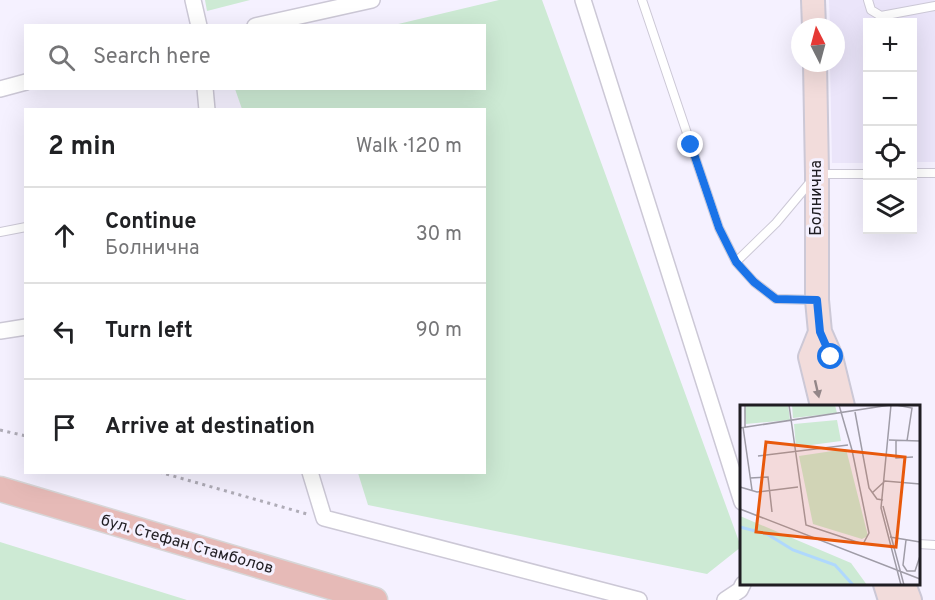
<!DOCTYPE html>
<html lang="en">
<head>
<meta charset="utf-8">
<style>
  :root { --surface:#fff; --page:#f2f2f2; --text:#202124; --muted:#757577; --line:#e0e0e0 }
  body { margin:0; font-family:Overpass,sans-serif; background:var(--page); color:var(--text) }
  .controls { position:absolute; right:18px; top:18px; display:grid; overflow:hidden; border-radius:0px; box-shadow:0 6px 24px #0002 }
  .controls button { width:54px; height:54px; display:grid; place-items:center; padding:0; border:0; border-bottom:2px solid var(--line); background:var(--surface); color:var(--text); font:30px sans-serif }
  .compass { position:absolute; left:791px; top:18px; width:54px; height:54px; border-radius:50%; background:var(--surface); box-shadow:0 6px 24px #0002; rotate:354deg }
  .stop { position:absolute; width:18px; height:18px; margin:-14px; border:4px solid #1a73e8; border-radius:50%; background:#fff }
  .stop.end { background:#1a73e8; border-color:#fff; box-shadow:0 2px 6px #0008 }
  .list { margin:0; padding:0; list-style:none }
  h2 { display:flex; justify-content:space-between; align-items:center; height:78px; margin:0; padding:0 24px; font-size:26px }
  h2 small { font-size:20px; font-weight:400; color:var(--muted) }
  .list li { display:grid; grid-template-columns:39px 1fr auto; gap:18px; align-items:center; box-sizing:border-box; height:96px; padding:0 24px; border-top:2px solid var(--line) }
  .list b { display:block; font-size:22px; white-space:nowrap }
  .list p { margin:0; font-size:20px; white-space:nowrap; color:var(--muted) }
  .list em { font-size:20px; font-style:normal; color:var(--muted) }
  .icon { flex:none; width:33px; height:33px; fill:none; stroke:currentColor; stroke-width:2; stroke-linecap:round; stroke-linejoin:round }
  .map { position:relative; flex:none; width:935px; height:600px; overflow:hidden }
  .search { position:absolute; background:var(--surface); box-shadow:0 6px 24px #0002; left:24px; top:24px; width:462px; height:66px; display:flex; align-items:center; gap:15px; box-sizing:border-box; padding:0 21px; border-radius:0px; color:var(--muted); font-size:22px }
  .panel { position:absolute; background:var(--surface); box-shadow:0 6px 24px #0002; left:24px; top:108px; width:462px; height:366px; border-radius:0px }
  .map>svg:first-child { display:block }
</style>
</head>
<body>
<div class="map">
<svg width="935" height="600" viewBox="0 0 935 600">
  <rect width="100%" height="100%" fill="#f5f1ff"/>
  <!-- built -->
  <path fill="#ebe5fa" d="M829,0H935V162H913L912,22H868L867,163H832L830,63H836V27H830Z"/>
  <!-- green -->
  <path fill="#cdead4" d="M205,0H250L207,11Z
    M499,0H542L741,547L707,574L368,505L358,473L484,472V110L242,109L235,89L484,88V26L394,25Z
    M0,542L187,600H0Z"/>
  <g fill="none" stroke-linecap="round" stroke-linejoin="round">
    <defs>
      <path id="lane" d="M642,0L719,228L736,262L754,282L776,299L816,300
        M868,0L871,10L881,16L935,6
        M912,173H935
        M0,232L26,227
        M736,262L776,223L817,174H868
        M918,544L935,545"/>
      <path id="street" d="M193,0L199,26
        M583,0L742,502
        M255,26L372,0
        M205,88L207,110
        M0,89L26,82
        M0,331L26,327
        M310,472L324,518L639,600
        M725,600L740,590L743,584"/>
      <path id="secondary" d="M813,0L814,27
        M815,63L817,174V300L820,332L831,357L843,406
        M820,332L810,357L822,406
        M885,584L890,600
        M904,584L910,600"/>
      <path id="primary" d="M0,489L375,600"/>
    </defs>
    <!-- lane casing -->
    <use href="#lane" stroke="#ccc8d6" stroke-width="10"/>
    <!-- street casing -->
    <use href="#street" stroke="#ccc8d6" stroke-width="18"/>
    <!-- secondary casing -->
    <use href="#secondary" stroke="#ccc8d6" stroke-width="26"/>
    <!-- primary casing -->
    <use href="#primary" stroke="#d7d6d7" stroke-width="27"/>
    <!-- path -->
    <path stroke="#afacb7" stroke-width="3" stroke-dasharray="3 4.5" stroke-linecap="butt" d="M0,430L26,436
      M159,472L307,514"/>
    <!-- lane -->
    <use href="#lane" stroke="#fff" stroke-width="8"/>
    <!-- street -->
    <use href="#street" stroke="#fff" stroke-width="15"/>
    <!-- secondary -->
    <use href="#secondary" stroke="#f2dcdb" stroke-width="22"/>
    <!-- primary -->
    <use href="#primary" stroke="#e6bab7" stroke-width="24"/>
  </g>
  <!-- one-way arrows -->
  <defs><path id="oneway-solid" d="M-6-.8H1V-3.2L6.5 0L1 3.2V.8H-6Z" transform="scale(1.5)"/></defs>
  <use fill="#938688" href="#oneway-solid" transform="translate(817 389) rotate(77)"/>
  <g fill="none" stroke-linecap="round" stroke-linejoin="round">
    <!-- route -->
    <path stroke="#1a73e8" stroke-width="8" d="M691,145L719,228L736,262L754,282L776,299L817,300L820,332L831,357"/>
  </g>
  <g text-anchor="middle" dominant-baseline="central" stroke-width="6" stroke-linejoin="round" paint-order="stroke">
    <!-- street labels -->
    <g font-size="16" fill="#1f1d22" stroke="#f5f1ff">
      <text transform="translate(817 198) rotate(-90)">Болнична</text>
      <text transform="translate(187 545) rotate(16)">бул. Стефан Стамболов</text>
    </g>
  </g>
  <!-- overview -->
  <g transform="translate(740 405)">
    <rect width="180" height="180" fill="#f5f1ff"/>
    <path d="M7,0H48L50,15L6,19L4,4ZM52,0H95L97,8L53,13ZM97,15L101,36L56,42L54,19ZM106,44L128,131L122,134L73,119L59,51ZM0,111L111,158L127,180H0Z" fill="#cdead4"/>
    <path fill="none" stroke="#afd8fd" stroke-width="3" d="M0,122L27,129L53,145L95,160L113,180"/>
    <path fill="none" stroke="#9f9ca7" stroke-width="1.5" d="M49,0L66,120L123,139L129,128L112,45L99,0M151,0L141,103L161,180M156,0L172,3L167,36M115,7L129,83L137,94L143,95M3,22L12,85M5,22V0M0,23L150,0M149,35L180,36M156,35V53L173,52M18,51L108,40M10,73L28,72L32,107M0,82L17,87L58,82M132,88L145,76L180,79M143,101L164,180M0,104L180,174M150,132L180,137M166,135L163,160L167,166H175L180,151"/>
    <path fill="#e8590c" fill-opacity="0.15" stroke="#e8590c" stroke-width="3" d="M26,37L165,52L156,142L16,127Z"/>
    <rect width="180" height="180" fill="none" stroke="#1f1d22" stroke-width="3"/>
  </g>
</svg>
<div class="controls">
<button>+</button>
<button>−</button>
<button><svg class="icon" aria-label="locate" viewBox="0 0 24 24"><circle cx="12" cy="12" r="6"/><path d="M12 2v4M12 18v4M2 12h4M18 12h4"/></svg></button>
<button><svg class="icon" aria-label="layers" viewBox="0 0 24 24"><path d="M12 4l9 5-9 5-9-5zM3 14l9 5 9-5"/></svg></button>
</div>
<svg class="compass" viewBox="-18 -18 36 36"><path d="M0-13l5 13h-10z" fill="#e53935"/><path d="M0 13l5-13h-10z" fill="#757577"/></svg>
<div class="stop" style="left:831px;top:357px"></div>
<div class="stop end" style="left:691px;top:145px"></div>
<div class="search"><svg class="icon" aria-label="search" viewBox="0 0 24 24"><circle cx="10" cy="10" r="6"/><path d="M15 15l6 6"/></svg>Search here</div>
<section class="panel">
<h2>2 min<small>Walk · 120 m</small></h2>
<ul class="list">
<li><svg class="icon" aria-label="ahead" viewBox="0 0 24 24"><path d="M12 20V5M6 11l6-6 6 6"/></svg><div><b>Continue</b><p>Болнична</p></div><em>30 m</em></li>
<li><svg class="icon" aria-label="left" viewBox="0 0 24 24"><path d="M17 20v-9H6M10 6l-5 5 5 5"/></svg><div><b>Turn left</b></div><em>90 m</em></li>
<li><svg class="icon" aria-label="arrive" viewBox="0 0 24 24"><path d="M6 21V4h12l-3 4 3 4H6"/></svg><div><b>Arrive at destination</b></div></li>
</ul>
</section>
</div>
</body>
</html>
